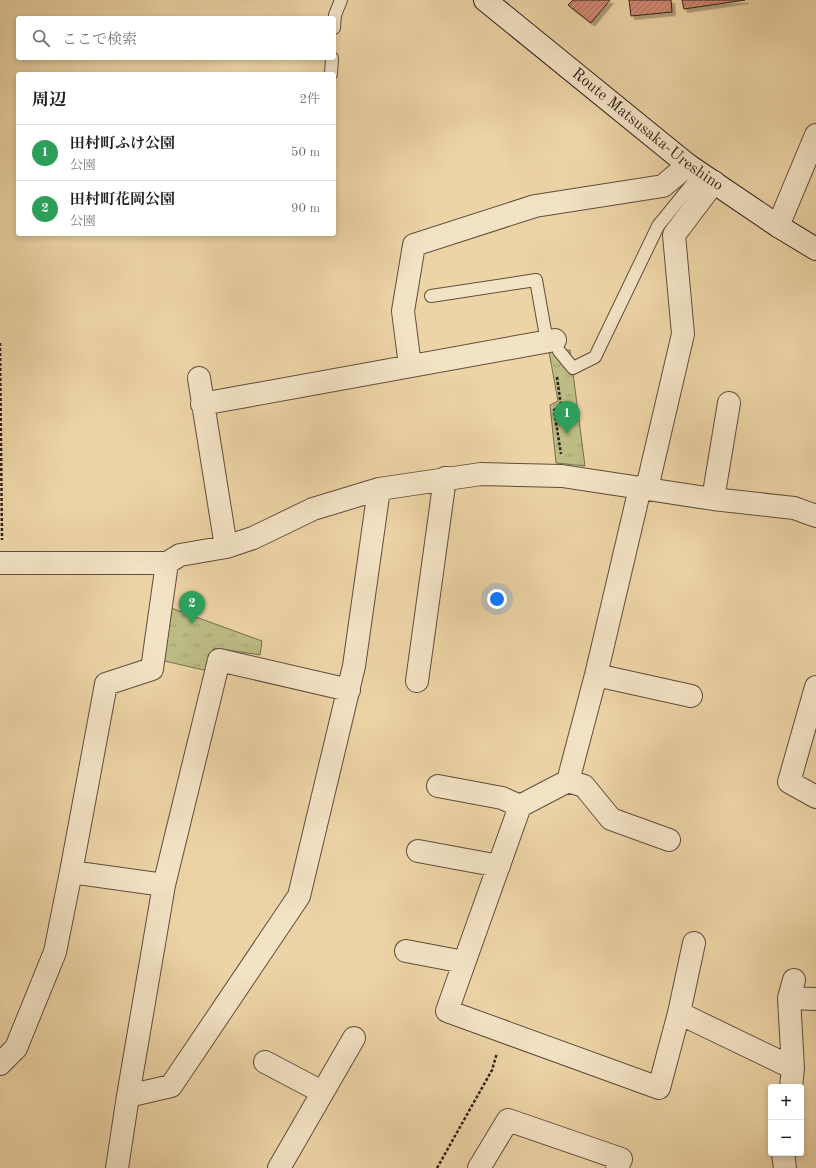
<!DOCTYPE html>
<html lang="ja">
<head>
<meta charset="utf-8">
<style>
  :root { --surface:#fff; --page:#f6f6f6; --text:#202124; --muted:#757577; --line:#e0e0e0; --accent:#8f2418 }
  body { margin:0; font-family:"Old Standard TT","Noto Serif JP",serif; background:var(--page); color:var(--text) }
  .controls { position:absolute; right:12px; bottom:12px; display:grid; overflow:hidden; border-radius:4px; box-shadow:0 2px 6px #0003 }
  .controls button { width:36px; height:36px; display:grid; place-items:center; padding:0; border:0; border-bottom:1px solid var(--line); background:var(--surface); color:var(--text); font:20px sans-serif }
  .you { position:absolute; left:497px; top:599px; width:14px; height:14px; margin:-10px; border:3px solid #fff; border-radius:50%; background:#1a73e8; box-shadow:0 0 0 6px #1a73e833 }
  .badge { display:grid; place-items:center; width:26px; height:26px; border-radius:50%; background:var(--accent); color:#fff; font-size:13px; font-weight:700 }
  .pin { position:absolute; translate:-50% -33px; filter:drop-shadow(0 1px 2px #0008) }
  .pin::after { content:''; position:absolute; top:21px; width:14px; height:12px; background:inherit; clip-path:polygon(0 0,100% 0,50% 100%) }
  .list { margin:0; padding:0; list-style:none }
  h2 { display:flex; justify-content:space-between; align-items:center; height:52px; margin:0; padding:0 16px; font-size:17px }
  h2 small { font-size:13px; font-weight:400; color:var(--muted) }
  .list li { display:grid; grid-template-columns:26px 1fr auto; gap:12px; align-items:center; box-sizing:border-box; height:56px; padding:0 16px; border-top:1px solid var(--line) }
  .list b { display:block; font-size:15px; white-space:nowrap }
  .list p { margin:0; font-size:13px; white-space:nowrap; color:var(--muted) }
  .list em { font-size:13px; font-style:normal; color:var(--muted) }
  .icon { flex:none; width:22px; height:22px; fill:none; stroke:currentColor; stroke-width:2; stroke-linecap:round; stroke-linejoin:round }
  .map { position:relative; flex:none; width:816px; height:1168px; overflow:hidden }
  .search { position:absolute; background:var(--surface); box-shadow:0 2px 6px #0003; left:16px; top:16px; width:320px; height:44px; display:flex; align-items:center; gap:10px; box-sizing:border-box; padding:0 14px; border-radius:4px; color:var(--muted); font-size:15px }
  .panel { position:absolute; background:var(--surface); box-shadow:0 2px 6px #0003; left:16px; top:72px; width:320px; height:164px; border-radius:4px }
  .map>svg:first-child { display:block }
</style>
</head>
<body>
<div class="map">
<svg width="816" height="1168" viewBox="0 0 816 1168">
  <defs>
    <pattern id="park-tufts" width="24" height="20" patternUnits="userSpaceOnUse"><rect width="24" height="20" fill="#bcbc84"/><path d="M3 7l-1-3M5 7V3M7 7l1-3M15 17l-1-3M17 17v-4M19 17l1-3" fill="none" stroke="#a2a171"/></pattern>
    <pattern id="building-hatch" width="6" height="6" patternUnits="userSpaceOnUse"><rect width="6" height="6" fill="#d28a75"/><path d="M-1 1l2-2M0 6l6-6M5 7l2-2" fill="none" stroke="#ab705f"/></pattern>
    <filter id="shadow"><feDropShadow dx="3.5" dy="3.5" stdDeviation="0" flood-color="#0004"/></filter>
  </defs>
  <rect width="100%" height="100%" fill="#edd4a6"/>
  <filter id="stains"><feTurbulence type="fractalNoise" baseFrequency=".005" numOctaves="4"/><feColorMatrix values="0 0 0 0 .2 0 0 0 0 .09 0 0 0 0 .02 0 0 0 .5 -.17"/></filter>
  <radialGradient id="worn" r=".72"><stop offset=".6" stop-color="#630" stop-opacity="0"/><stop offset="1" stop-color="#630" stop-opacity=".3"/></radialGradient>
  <!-- park -->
  <path fill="url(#park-tufts)" stroke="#766f50" d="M570,350L585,466L556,463L550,405L558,401L549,352Z
    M171,608L262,641L260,655L214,648L208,671L160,660Z"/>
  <!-- building -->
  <path fill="url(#building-hatch)" stroke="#30221c" filter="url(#shadow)" d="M573,0H610L591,23L568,5Z
    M629,0H671L672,12L631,16Z
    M682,0H745L684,9Z"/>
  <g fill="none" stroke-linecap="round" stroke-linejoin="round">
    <defs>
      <path id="lane" d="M334,28L335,15L341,0
        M331,74L332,58
        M431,296L536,280L547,342
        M559,351L573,368L595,357L658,226L701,173"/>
      <path id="street" d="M778,226L816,135
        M410,366L403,311L414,245L535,206L663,186L688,165
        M199,378L226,547
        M202,404L555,340
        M640,488L596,675L568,781L520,806L447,1011L659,1088L679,1013L793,1068L791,1087
        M647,488L683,334L674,235L714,182
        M713,499L729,403
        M0,563H167L180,555L226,547L253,538L313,509L379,489L481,474L562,476L713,499L794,508L816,516
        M596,675L691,696
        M417,681L445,478
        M816,687L789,782L816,797
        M568,781L584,786L611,819L669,840
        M438,786L502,798L520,806
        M418,851L499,866
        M71,872L106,684L152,669L167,563
        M164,885L219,660L349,690
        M406,951L464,962
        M789,998L816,999
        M679,1013L694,943
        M265,1062L322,1092
        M0,1064L16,1048L55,952L71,872L164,885L128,1096L171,1086L299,896L354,666L379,489
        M793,1068L789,998L794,980
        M783,1153L785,1168
        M117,1168L128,1096
        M279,1168L354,1038
        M479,1168L508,1120L621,1159L617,1168"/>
      <g id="secondary">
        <path id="s1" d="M485,0L688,165L778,226L816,249"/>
      </g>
    </defs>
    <!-- lane casing -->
    <use href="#lane" stroke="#5f4e3e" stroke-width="14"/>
    <!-- street casing -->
    <use href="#street" stroke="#5f4e3e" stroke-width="24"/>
    <!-- secondary casing -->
    <use href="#secondary" stroke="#30221c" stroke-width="24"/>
    <!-- path -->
    <path stroke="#30221c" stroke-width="2.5" stroke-dasharray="3 2" stroke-linecap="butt" d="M0,343L2,540
      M557,377L561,406L554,410L561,454
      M437,1168L492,1070L497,1053"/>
    <!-- lane -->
    <use href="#lane" stroke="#f3e3c5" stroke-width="12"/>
    <!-- street -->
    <use href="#street" stroke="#f3e3c5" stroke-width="22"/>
    <!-- secondary -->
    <use href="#secondary" stroke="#f3e3c5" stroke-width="22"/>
  </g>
  <g text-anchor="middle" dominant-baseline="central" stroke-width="3" stroke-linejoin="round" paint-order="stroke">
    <!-- street labels -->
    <g font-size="16" fill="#30221c" stroke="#f3e3c5">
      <text stroke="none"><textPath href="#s1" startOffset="208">Route Matsusaka-Ureshino</textPath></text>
    </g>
  </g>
  <rect width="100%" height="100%" filter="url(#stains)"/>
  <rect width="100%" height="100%" fill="url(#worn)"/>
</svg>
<div class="controls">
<button>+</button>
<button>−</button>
</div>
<div class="you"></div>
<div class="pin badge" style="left:567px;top:434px;background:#2e9e5b">1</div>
<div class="pin badge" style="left:192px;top:624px;background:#2e9e5b">2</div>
<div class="search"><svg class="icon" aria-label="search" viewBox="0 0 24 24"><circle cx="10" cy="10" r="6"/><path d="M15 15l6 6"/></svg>ここで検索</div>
<section class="panel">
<h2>周辺<small>2件</small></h2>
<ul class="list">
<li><span class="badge" style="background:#2e9e5b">1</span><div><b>田村町ふけ公園</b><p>公園</p></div><em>50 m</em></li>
<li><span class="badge" style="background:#2e9e5b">2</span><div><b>田村町花岡公園</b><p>公園</p></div><em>90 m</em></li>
</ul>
</section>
</div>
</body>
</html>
